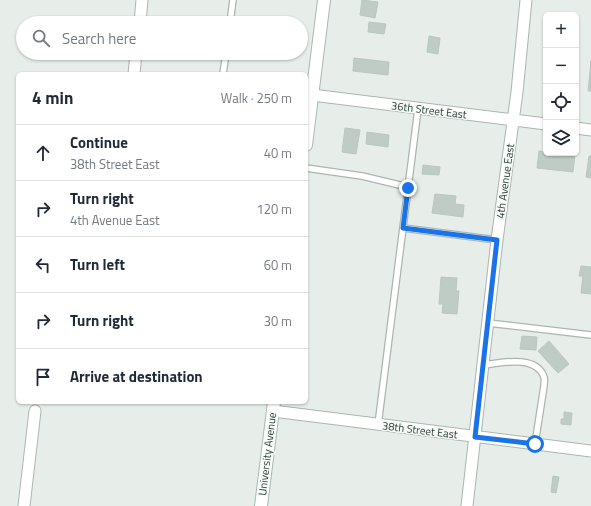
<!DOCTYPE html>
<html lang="en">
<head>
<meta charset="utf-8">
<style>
  :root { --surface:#fff; --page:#f6f6f7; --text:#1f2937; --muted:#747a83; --line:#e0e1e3 }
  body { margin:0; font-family:"Titillium Web",sans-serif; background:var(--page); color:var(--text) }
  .controls { position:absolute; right:12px; top:12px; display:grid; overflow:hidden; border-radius:6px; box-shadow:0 1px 3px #0004 }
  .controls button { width:36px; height:36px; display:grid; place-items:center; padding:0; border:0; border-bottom:1px solid var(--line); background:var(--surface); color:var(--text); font:20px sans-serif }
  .stop { position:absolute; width:12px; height:12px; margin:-9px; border:3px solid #1a73e8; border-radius:50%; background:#fff }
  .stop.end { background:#1a73e8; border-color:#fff; box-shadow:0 1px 4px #0008 }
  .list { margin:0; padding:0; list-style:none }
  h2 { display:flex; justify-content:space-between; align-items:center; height:52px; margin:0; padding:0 16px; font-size:17px }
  h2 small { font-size:13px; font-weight:400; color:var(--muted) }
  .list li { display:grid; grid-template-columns:26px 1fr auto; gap:12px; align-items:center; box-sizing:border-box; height:56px; padding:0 16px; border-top:1px solid var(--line) }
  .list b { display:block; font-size:15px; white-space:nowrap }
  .list p { margin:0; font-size:13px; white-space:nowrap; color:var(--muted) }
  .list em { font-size:13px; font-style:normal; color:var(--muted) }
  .icon { flex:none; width:22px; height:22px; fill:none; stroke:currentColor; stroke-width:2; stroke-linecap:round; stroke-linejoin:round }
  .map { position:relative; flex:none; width:591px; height:506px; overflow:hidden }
  .search { position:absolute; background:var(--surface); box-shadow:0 1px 3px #0004; left:16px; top:16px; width:292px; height:44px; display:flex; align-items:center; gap:10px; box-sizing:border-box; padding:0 14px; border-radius:22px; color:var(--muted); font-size:15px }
  .panel { position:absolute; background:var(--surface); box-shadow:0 1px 3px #0004; left:16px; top:72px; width:292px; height:332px; border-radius:6px }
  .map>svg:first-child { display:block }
</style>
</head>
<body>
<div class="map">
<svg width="591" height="506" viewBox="0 0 591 506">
  <rect width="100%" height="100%" fill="#e7eeea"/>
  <!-- building -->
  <path fill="#bfcbc5" stroke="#bac7c0" d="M362,0L378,2L375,18L360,15Z
    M369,22L386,24L384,34L368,32Z
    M429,36L440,38L438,54L427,52Z
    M354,58L389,62L388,75L353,71Z
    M591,61V91H588Z
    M345,128L360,130L356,154L342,152Z
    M367,132L389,135L388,147L366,144Z
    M539,151L546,152V153L575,155L573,172L537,168Z
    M589,156H591V178L586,177Z
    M423,165L440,167L439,175L422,174Z
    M435,194L456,196L455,204L464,205L463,217L432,213Z
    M581,266L591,267V294L581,293L583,276H579Z
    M441,277L457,278L456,291H459L457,314L442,313L443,304H439Z
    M522,336L537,337L536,350L520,349Z
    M549,341L569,364L558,373L538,351Z
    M564,412L572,413L571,425L561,424V419H564Z
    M553,476L559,477L556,493L551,492Z"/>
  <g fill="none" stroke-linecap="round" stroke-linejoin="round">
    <defs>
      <path id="lane" d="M230,23L233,0
        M223,74L226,53
        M306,168L362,176L408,187
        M403,228L497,240
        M488,323L591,335
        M483,365C500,363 536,354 544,377C545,379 544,383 544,386L535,444
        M378,425L418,109"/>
      <path id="street" d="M140,23L142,0
        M134,74L136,53
        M312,95L546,124
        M576,128L591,130
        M273,411L591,451
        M24,506L35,411
        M467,506L497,240L517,92L526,0"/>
      <path id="secondary" d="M306,145L324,0
        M261,506L274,402"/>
    </defs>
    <!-- lane casing -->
    <use href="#lane" stroke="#aab6b0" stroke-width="8"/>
    <!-- street casing -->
    <use href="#street" stroke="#aab6b0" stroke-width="13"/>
    <!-- secondary casing -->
    <use href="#secondary" stroke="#a6b8b0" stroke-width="14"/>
    <!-- lane -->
    <use href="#lane" stroke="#fff" stroke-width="5.5"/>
    <!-- street -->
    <use href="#street" stroke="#fff" stroke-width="11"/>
    <!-- secondary -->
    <use href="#secondary" stroke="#fff" stroke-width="12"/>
  </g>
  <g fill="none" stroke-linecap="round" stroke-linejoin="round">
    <!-- route -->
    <path stroke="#1a73e8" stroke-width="5" d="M408,188L403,228L497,240L475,437L535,444"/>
  </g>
  <g text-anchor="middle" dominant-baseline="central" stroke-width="3" stroke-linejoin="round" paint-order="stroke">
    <!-- street labels -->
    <g font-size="11" fill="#273e35" stroke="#f7faf8">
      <text transform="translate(429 110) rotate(7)">36th Street East</text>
      <text transform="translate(505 181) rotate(-82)">4th Avenue East</text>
      <text transform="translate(420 430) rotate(7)">38th Street East</text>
      <text transform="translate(267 454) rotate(-83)">University Avenue</text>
    </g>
  </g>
</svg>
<div class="controls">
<button>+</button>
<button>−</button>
<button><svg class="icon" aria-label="locate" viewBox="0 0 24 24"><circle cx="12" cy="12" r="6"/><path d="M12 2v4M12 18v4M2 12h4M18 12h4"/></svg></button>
<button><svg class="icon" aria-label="layers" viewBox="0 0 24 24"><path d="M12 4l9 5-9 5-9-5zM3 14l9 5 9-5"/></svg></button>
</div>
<div class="stop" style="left:535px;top:444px"></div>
<div class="stop end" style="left:408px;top:188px"></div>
<div class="search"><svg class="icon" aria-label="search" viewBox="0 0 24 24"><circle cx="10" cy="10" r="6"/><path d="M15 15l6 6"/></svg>Search here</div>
<section class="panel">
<h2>4 min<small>Walk · 250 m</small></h2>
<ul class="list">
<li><svg class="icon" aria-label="ahead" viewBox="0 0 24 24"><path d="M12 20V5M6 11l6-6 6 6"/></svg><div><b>Continue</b><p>38th Street East</p></div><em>40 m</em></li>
<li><svg class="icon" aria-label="right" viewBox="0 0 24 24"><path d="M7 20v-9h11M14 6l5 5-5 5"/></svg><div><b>Turn right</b><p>4th Avenue East</p></div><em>120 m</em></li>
<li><svg class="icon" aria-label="left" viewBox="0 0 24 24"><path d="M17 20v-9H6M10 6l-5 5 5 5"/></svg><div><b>Turn left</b></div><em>60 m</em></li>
<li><svg class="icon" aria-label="right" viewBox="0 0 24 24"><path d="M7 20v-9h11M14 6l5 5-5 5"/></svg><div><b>Turn right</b></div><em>30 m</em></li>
<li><svg class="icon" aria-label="arrive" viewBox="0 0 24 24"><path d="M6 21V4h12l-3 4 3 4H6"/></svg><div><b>Arrive at destination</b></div></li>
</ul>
</section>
</div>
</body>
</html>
